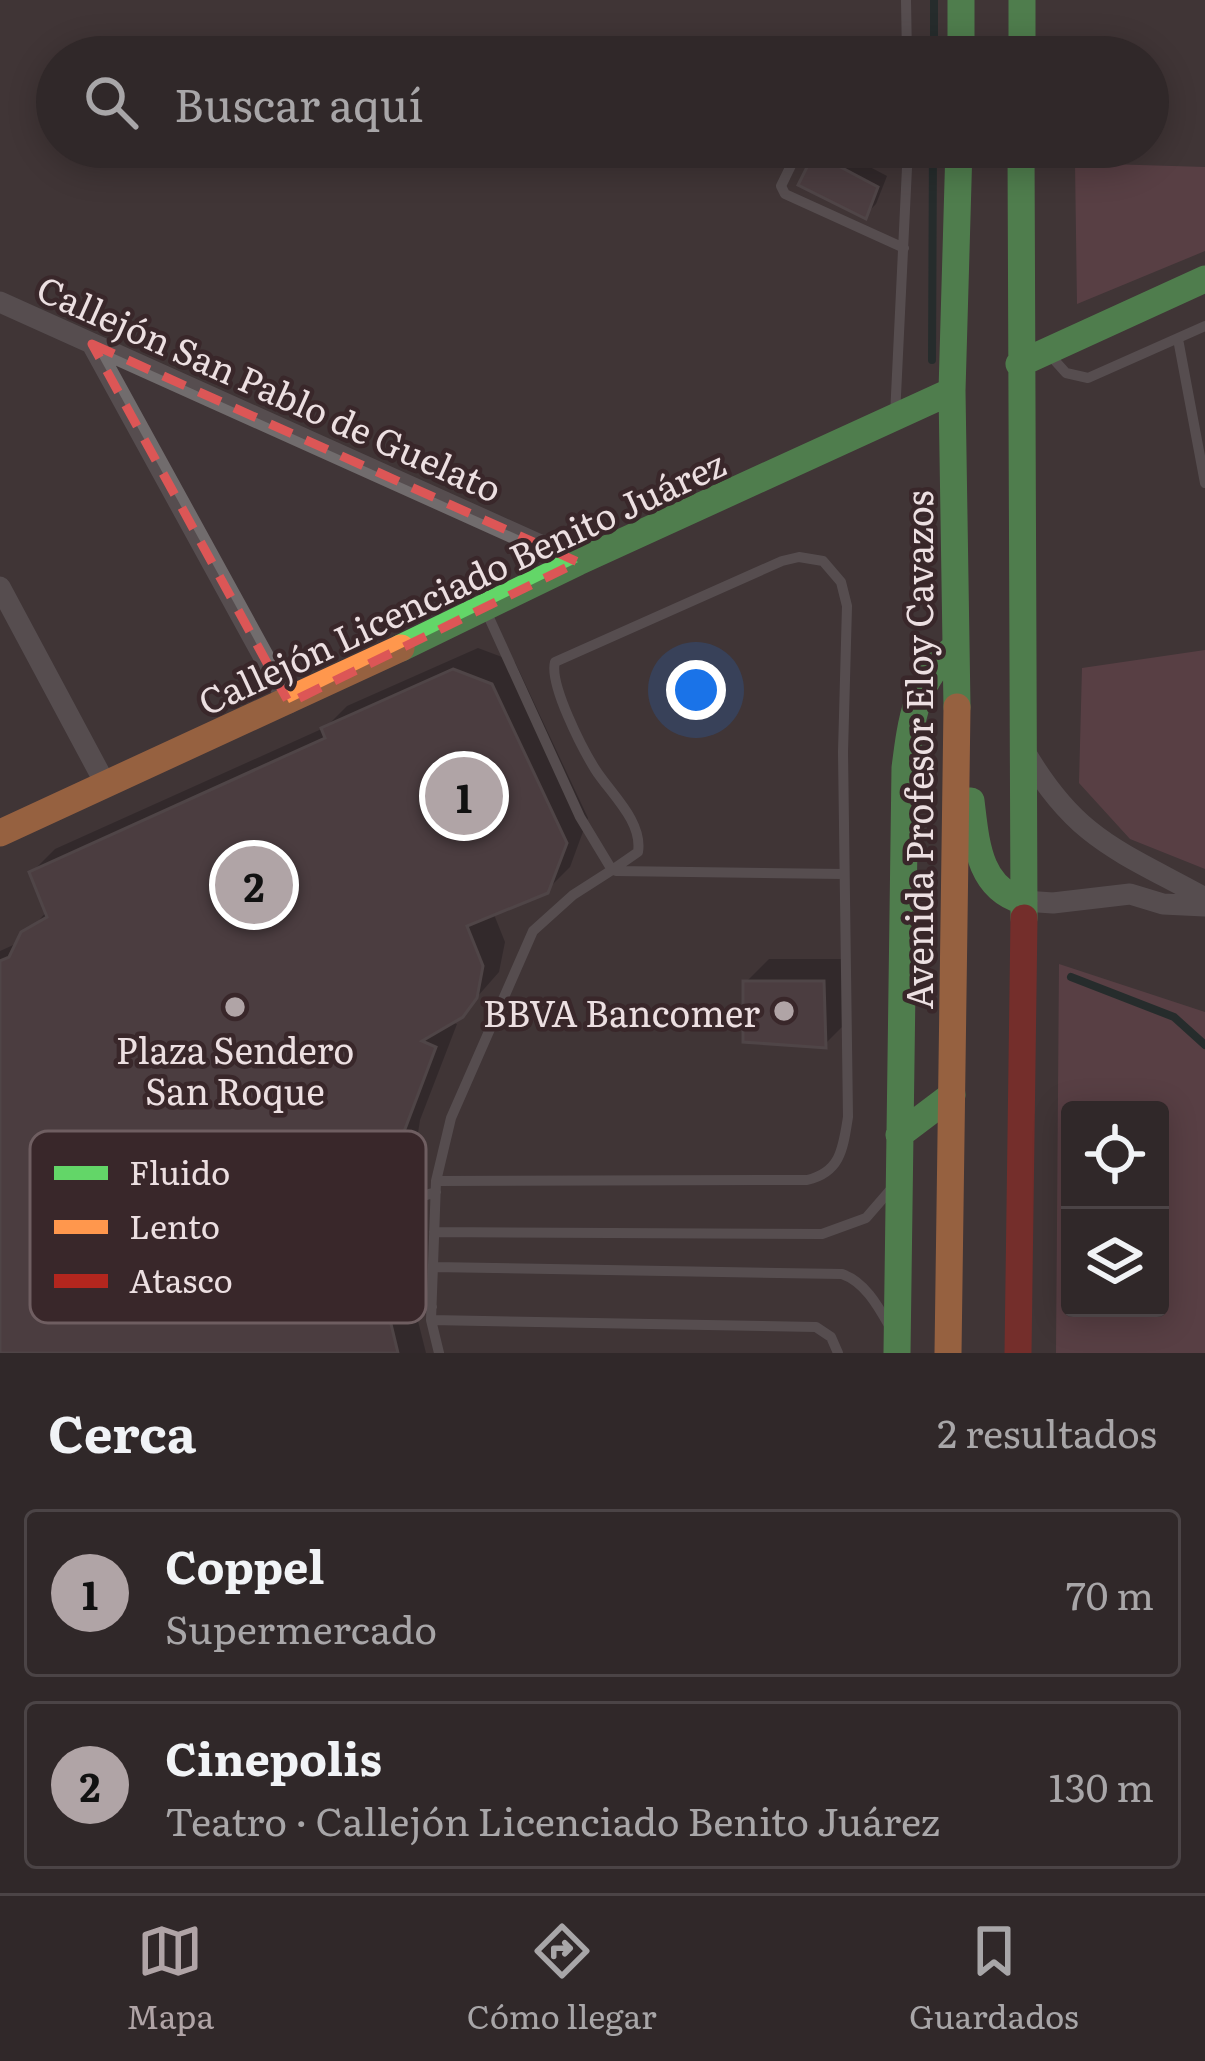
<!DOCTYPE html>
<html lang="es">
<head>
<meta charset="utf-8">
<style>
  :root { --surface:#302829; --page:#3c3435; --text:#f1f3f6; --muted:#a8a6a8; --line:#4b4446; --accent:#b0a4a6 }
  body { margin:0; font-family:Literata,serif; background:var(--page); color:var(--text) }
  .controls { position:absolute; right:36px; bottom:36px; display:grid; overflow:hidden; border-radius:12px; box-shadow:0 6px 30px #0003 }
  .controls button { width:108px; height:108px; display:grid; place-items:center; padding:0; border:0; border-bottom:3px solid var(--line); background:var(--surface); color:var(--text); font:60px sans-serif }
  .you { position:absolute; left:696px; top:690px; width:42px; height:42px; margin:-30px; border:9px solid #fff; border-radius:50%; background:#1a73e8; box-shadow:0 0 0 18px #1a73e833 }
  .badge { display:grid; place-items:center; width:78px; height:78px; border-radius:50%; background:var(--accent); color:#111; font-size:39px; font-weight:700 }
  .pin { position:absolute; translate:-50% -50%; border:6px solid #fff; box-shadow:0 3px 12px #0006 }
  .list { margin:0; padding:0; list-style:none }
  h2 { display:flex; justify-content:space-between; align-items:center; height:156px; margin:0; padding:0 48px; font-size:51px }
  h2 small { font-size:39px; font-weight:400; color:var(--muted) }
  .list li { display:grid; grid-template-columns:78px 1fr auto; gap:36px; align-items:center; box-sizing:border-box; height:168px; margin:0 24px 24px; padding:0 24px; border:3px solid var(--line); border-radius:12px }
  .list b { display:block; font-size:45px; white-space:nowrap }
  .list p { margin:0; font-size:39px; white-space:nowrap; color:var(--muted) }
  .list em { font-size:39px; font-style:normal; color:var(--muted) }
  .icon { flex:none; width:66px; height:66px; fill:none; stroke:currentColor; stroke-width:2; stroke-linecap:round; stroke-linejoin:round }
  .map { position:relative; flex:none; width:1205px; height:1353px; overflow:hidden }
  .search { position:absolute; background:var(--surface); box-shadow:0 6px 30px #0003; left:36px; right:36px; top:36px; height:132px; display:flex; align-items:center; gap:30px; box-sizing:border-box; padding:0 42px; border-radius:66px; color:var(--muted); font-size:45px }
  .sheet { height:540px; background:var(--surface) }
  nav { display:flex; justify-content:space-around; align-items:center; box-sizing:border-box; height:168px; border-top:3px solid var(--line); background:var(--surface); font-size:33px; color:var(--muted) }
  nav a { display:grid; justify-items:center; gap:6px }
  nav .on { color:var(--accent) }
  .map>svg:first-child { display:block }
</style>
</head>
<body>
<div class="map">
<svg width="1205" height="1353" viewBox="0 0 1205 1353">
  <rect width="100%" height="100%" fill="#403537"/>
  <!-- green -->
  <path fill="#764c54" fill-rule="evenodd" d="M1075,163L1205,167V251L1077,304Z
    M1205,650V869L1130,839L1079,783L1082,668Z
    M1059,964L1205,1012V1353H1056ZM1160,1110V1308H1070V1110Z"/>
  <!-- shadow -->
  <path fill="#0007" d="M824,147H832L887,176L876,204L865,215L816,155Z
    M478,648L515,662L588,818L570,867L547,890L493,912L505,942L499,972L462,1014L450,1021L457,1024L420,1120L415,1153L366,1195V1265L358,1282H395L404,1286L412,1297L426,1353H0V951L20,942L48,910L32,872L55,849L326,727L347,706Z
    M769,959H846L847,1022L825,1044L746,982Z"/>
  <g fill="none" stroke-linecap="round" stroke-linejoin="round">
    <!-- stream -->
    <path stroke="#072321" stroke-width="8" d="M934,57V0
      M932,360L933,147
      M1071,977L1174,1017L1205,1045"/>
  </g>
  <!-- building -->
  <path fill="#5a474c" stroke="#63595b" stroke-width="3" d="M814,153L878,187L866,219L798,185Z
    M453,669L492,684L567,843L548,893L467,926L483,966L477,998L463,1017L422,1041L436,1047L399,1145L393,1180L373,1198L334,1199L344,1218L346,1243L345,1291L338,1304H371L381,1309L390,1320L398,1353H0V961L9,957L21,932L47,917L29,872L325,738L321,728Z
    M743,981H824L826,1048L743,1042Z"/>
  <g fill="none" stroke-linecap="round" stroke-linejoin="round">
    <!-- lane -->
    <path stroke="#716c6d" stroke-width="10" d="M906,0L907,57
      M800,147L781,186L785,194L904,248
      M879,147L908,160
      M1178,339L1205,483
      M1049,354L1066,373L1088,378L1205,326
      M895,416L908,147
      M616,871L844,874
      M436,1181L807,1180C841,1172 843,1148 848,1117L843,752L847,606L841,582L823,561L799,557L782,561L555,662C549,684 582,748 595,769C610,793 643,821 638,852L612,870
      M434,1232L822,1234L866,1218L892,1188
      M433,1267L842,1274C865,1282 878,1306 890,1327
      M432,1307C414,1304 392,1301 377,1290C354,1271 362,1231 383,1214C398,1202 417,1198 436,1192
      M431,1320L816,1327L831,1337L838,1353
      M439,1353L431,1320L435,1210L436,1181L451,1118L533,931L573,895L612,870L580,817L486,611"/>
    <!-- street -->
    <path stroke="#716c6d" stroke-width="21" d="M0,302L578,562
      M92,344L289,703
      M0,587L106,785
      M1024,750C1076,840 1120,851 1205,898
      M1024,901L1053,903L1130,894L1163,904L1205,906"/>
    <!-- fast -->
    <path stroke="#63d668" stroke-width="27" d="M961,0V57
      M1022,0V57
      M1021,147L1024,918
      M1019,364L1205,279
      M401,648L578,562L952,391
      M957,707L952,391L959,147
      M971,801C976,841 978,889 1024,901
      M899,1135L952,1095
      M897,1353L905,768C911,720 916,680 955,647"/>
    <!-- slow -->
    <path stroke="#ff974d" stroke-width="27" d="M0,833L401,648
      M948,1353L957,707"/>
    <!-- jam -->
    <path stroke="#b3261e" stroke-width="27" d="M1018,1353L1024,918"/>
  </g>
  <!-- marked area -->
  <path d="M0 0H1205V1353H0ZM92,344L578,562L289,703Z" fill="#403537" fill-opacity=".55" fill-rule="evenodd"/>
  <path fill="none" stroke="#dc5656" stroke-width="9" stroke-dasharray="24 15" stroke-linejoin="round" d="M92,344L578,562L289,703Z"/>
  <!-- markers -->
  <g fill="#b0a4a6" stroke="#39272a" stroke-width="4.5">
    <circle cx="235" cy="1007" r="12"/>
    <circle cx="784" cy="1011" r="12"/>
  </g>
  <g text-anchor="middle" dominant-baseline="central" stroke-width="9" stroke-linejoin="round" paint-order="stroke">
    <!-- street labels -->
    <g font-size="36" fill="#ecdfe1" stroke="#39272a">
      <text transform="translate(270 387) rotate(24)">Callejón San Pablo de Guelato</text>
      <text transform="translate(461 581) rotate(-25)">Callejón Licenciado Benito Juárez</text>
      <text transform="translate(917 750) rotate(-90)">Avenida Profesor Eloy Cavazos</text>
    </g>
    <!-- poi labels -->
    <g font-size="36" fill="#ecdfe1" stroke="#39272a" text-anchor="end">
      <text x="760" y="1011">BBVA Bancomer</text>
      <text x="235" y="1048" text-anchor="middle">Plaza Sendero<tspan x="235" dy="41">San Roque</tspan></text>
    </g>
  </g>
  <!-- legend -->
  <rect x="30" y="1131" width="396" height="192" rx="18" fill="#39272a" stroke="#6f5e61" stroke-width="3"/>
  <rect x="54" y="1166" width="54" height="14" fill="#63d668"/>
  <rect x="54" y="1220" width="54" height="14" fill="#ff974d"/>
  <rect x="54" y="1274" width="54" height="14" fill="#b3261e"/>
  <g font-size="33" fill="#ecdfe1">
    <text x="129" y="1185">Fluido</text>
    <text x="129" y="1239">Lento</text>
    <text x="129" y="1293">Atasco</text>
  </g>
</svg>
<div class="controls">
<button><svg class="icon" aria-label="locate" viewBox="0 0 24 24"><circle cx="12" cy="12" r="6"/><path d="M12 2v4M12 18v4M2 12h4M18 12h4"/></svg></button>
<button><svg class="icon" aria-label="layers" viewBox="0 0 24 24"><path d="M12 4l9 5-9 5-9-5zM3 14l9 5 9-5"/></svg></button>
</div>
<div class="you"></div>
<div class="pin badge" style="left:464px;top:796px">1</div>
<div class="pin badge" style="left:254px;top:885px">2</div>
<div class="search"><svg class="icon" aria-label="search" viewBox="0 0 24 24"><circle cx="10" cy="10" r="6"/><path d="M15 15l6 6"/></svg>Buscar aquí</div>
</div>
<section class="sheet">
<h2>Cerca<small>2 resultados</small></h2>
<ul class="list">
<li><span class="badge">1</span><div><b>Coppel</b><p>Supermercado</p></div><em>70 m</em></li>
<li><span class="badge">2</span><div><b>Cinepolis</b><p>Teatro · Callejón Licenciado Benito Juárez</p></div><em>130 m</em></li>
</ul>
</section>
<nav>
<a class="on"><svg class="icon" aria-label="map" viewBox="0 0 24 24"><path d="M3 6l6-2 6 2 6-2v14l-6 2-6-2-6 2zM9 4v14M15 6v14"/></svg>Mapa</a>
<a><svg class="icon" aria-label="directions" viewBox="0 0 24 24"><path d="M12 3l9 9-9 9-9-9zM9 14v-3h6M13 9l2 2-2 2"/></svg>Cómo llegar</a>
<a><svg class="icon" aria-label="saved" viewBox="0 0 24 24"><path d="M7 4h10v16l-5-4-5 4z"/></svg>Guardados</a>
</nav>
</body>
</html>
